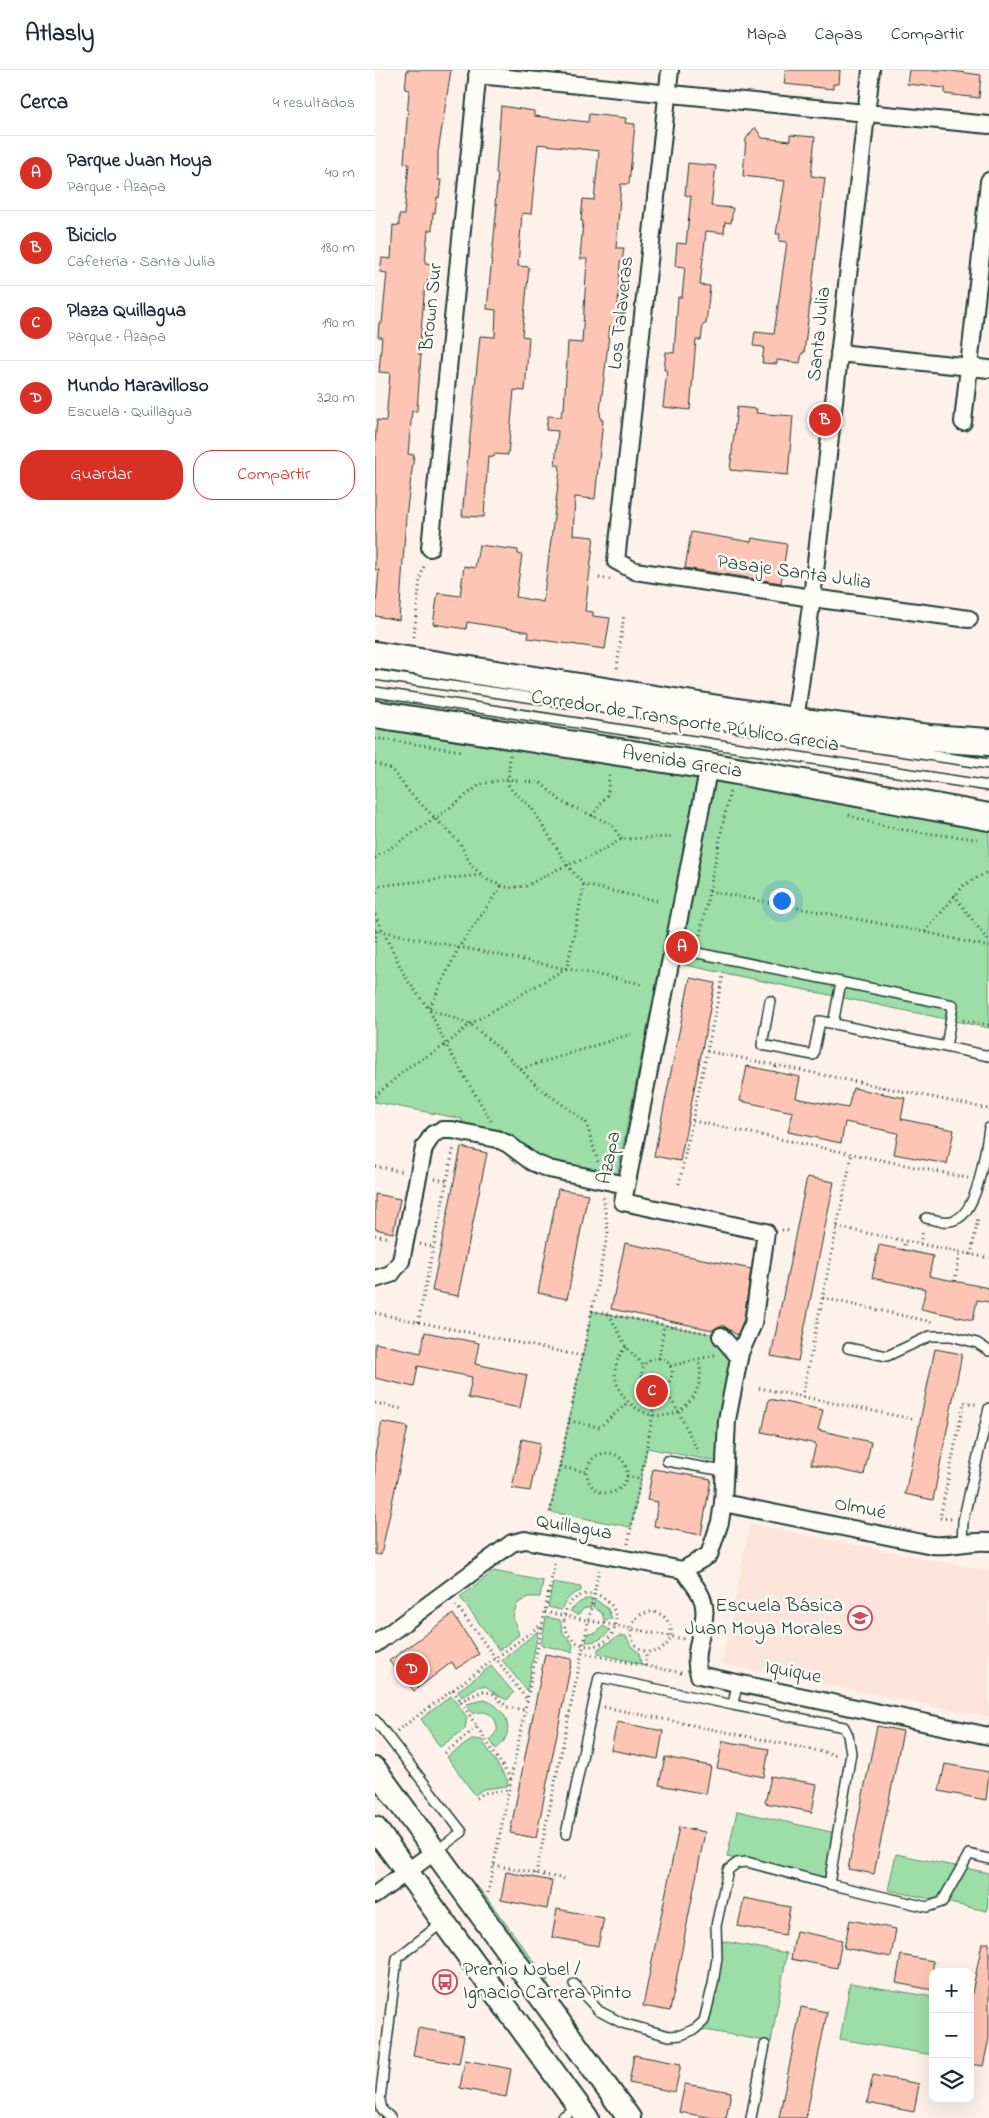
<!DOCTYPE html>
<html lang="es">
<head>
<meta charset="utf-8">
<style>
  :root { --surface:#fff; --page:#f2f2f3; --text:#1f2937; --muted:#747a83; --line:#e0e1e3; --accent:#d93025 }
  body { margin:0; font-family:"Indie Flower",sans-serif; background:var(--page); color:var(--text) }
  .controls { position:absolute; right:15px; bottom:15px; display:grid; overflow:hidden; border-radius:10px; box-shadow:0 5px 20px #0002 }
  .controls button { width:45px; height:45px; display:grid; place-items:center; padding:0; border:0; border-bottom:1px solid var(--line); background:var(--surface); color:var(--text); font:25px sans-serif }
  .you { position:absolute; left:406px; top:830px; width:18px; height:18px; margin:-12px; border:4px solid #fff; border-radius:50%; background:#1a73e8; box-shadow:0 0 0 8px #1a73e833 }
  .badge { display:grid; place-items:center; width:32px; height:32px; border-radius:50%; background:var(--accent); color:#fff; font-size:16px; font-weight:700 }
  .pin { position:absolute; translate:-50% -50%; border:2px solid #fff; box-shadow:0 1px 5px #0006 }
  .list { margin:0; padding:0; list-style:none }
  h2 { display:flex; justify-content:space-between; align-items:center; height:65px; margin:0; padding:0 20px; font-size:21px }
  h2 small { font-size:16px; font-weight:400; color:var(--muted) }
  .list li { display:grid; grid-template-columns:32px 1fr auto; gap:15px; align-items:center; box-sizing:border-box; height:75px; padding:0 20px; border-top:1px solid var(--line) }
  .list b { display:block; font-size:19px; white-space:nowrap }
  .list p { margin:0; font-size:16px; white-space:nowrap; color:var(--muted) }
  .list em { font-size:16px; font-style:normal; color:var(--muted) }
  .actions { display:flex; gap:10px; padding:15px 20px }
  .actions a { flex:1; padding:11px 0; border:1px solid var(--accent); border-radius:20px; text-align:center; font-size:18px; color:var(--accent) }
  .actions .main { background:var(--accent); color:#fff }
  .icon { flex:none; width:28px; height:28px; fill:none; stroke:currentColor; stroke-width:2; stroke-linecap:round; stroke-linejoin:round }
  .map { position:relative; flex:none; width:614px; height:2048px; overflow:hidden }
  header { display:flex; align-items:center; gap:30px; box-sizing:border-box; height:70px; padding:0 25px; background:var(--surface); border-bottom:1px solid var(--line) }
  header strong { font-size:24px }
  nav { display:flex; gap:28px; margin-inline-start:auto; font-size:18px }
  main { display:flex }
  aside { flex:1; background:var(--surface) }
  .map>svg:first-child { display:block }
</style>
</head>
<body>
<header>
<strong>Atlasly</strong>
<nav><a>Mapa</a><a>Capas</a><a>Compartir</a></nav>
</header>
<main>
<aside>
<h2>Cerca<small>4 resultados</small></h2>
<ul class="list">
<li><span class="badge">A</span><div><b>Parque Juan Moya</b><p>Parque · Azapa</p></div><em>40 m</em></li>
<li><span class="badge">B</span><div><b>Biciclo</b><p>Cafetería · Santa Julia</p></div><em>180 m</em></li>
<li><span class="badge">C</span><div><b>Plaza Quillagua</b><p>Parque · Azapa</p></div><em>190 m</em></li>
<li><span class="badge">D</span><div><b>Mundo Maravilloso</b><p>Escuela · Quillagua</p></div><em>320 m</em></li>
</ul>
<div class="actions"><a class="main">Guardar</a><a>Compartir</a></div>
</aside>
<div class="map">
<svg width="614" height="2048" viewBox="0 0 614 2048">
  <rect width="100%" height="100%" fill="#fdf1ea"/>
  <filter id="ink" filterUnits="userSpaceOnUse"><feTurbulence type="fractalNoise" baseFrequency=".02" numOctaves="2"/><feDisplacementMap in="SourceGraphic" scale="10" xChannelSelector="R" yChannelSelector="G"/><feConvolveMatrix kernelMatrix="1 2 1 2 8 2 1 2 1" color-interpolation-filters="sRGB"/></filter>
  <g filter="url(#ink)">
    <!-- built -->
    <path fill="#fde4da" d="M375,1454L614,1501V1647L347,1594Z"/>
    <!-- green -->
    <path fill="#9ddea8" stroke="#5e8e6e" d="M0,653L415,715L614,759V958L286,890L242,1106L177,1093L166,1088L135,1064L87,1053V1049L0,1032Z
      M217,1241L341,1265L360,1292L344,1392L272,1378L256,1457L175,1442Z
      M119,1501L168,1511L165,1527H153L142,1534L138,1547L144,1565L124,1580L85,1527Z
      M178,1512L206,1517V1521C195,1524 190,1531 186,1540L173,1537Z
      M211,1529H217L216,1537L208,1539L203,1545L195,1541L205,1532Z
      M220,1529L233,1539L237,1549L229,1550L227,1543L218,1537Z
      M171,1547L185,1550L188,1563L198,1574L197,1582L166,1575Z
      M228,1556L235,1560C228,1569 222,1572 211,1572L212,1564L221,1563Z
      M163,1561L152,1621L127,1590Z
      M244,1566H251L256,1576L264,1583L266,1594L223,1583V1579Z
      M116,1596L139,1623L132,1630C106,1618 116,1607 87,1627L83,1621Z
      M76,1626L92,1647L90,1659L65,1677L46,1649Z
      M109,1630C131,1636 143,1663 121,1679L115,1670L122,1661C123,1646 111,1638 98,1644L91,1634Z
      M98,1669L107,1670L133,1711L132,1716L108,1719L100,1725L72,1687Z
      M362,1741L465,1764L455,1810L352,1787Z
      M521,1784L614,1803L612,1841L513,1820Z
      M104,1818L173,1910L164,1917L95,1825Z
      M341,1870L412,1883L396,1972L324,1959Z
      M475,1913L558,1927V1985L465,1969Z"/>
    <!-- building -->
    <path fill="#fec5b4" stroke="#1f3d34" d="M32,0H76L63,82V110H66L64,128L62,127L60,143H58L57,160H53L50,193L59,194L57,208H53L52,214H50L44,285H46L42,341H37L33,384L39,385L31,446L24,550L0,546L4,500H0V372L2,350L11,351L15,303L4,302L7,267H3L4,253H7L12,203L5,202L7,188L16,189L18,155L24,156V145H29L34,94L29,93L34,20L30,19Z
      M411,0H465L464,14H458V19L409,14Z
      M534,0H569L606,5L604,28L570,24V18L532,14Z
      M126,36L159,41V46L213,52L214,44L251,48L250,53L260,54L254,114H246L241,178H249L247,192H245L242,256H235L225,342L226,350H228L220,429L200,427L198,465L219,467L210,541L218,542V546L235,548L230,579L153,568L154,562L92,552L91,559L58,554L63,523L85,526L89,496L100,498L104,475L143,480V484L147,485L141,527L168,532L185,400L184,395H180L183,361L171,360L173,346L186,347L187,339H189L193,272L207,273L212,189H205L208,151H206L208,129L219,130L224,81L163,74L156,144L147,143L143,196L154,197L147,266L154,267L150,321L139,320L133,385L119,384V387L113,386L109,447L87,446L105,266L120,267L121,240L112,239L122,135L120,134L123,104L121,103Z
      M380,57L387,68L415,71V65L440,67L436,106L450,108L429,283H427L425,293L402,290V294L387,293L389,277L378,276L380,262L399,264L412,172L404,171L405,164H401L410,111L368,106L371,69Z
      M313,93L341,96L336,136L358,138L356,153L350,152L349,163L331,161L325,215L335,216L331,254H328L326,270H321L315,340L288,337L292,300H289L291,282L299,283L303,227H307L310,197L300,196L302,173L311,174L316,126L310,125Z
      M362,337L382,339L381,343L418,346L413,405L355,400Z
      M316,462L376,472L377,468L412,474L406,513L310,498Z
      M315,908L340,913L305,1091L279,1086Z
      M372,996L425,1007L421,1028L473,1038L478,1018L530,1028L526,1049L579,1060L572,1094L519,1084L523,1063L470,1052L466,1073L413,1062L418,1042L365,1031Z
      M86,1077L112,1083L83,1226L57,1221Z
      M432,1107L459,1112L423,1291L396,1286Z
      M183,1119L213,1124L192,1229L163,1223Z
      M0,1124L25,1129L18,1163L0,1159Z
      M250,1173L376,1199L369,1249L362,1265L349,1256H344L338,1260L236,1239Z
      M504,1175L558,1186L554,1206L614,1218V1232L602,1230L598,1250L546,1239L551,1219L497,1208Z
      M50,1262L104,1273L100,1294L152,1305L145,1338L93,1328L97,1307L43,1296L39,1317L0,1308V1273L46,1283Z
      M560,1279L587,1284L558,1430L530,1424Z
      M394,1329L448,1340L443,1360L496,1372L489,1405L436,1394L441,1374L387,1362Z
      M7,1352L33,1357L6,1485L0,1484V1384Z
      M147,1369L165,1373L155,1421L137,1418Z
      M278,1399L336,1409L326,1465L279,1456L283,1432L272,1430Z
      M78,1544L104,1584L81,1599L77,1592L39,1621L14,1591Z
      M170,1584L197,1589L161,1768L135,1763Z
      M242,1652L288,1661L283,1689L236,1680Z
      M502,1656L528,1661L499,1804L473,1799Z
      M348,1671L394,1679L389,1707L342,1698Z
      M290,1687L336,1696L331,1724L284,1715Z
      M570,1694L614,1702L611,1730L564,1721Z
      M396,1706L442,1714L437,1742L390,1733Z
      M304,1757L330,1762L295,1941L268,1936Z
      M131,1802L177,1811L172,1839L126,1830Z
      M369,1828L415,1837L410,1865L363,1856Z
      M182,1839L229,1848L223,1876L177,1867Z
      M475,1850L521,1859L516,1887L469,1878Z
      M421,1861L467,1870L462,1898L416,1889Z
      M607,1873H614V1968L608,1996L595,1994V1933Z
      M526,1885L558,1891V1920L521,1913Z
      M426,1937L452,1942L431,2048H404Z
      M43,1958L89,1966L84,1994L38,1986Z
      M259,1985L306,1994L300,2022L254,2013Z
      M90,1990L136,1999L131,2027L85,2018Z
      M498,2005L544,2014L539,2042L492,2033Z
      M310,2014L356,2022L351,2048H338L304,2042Z"/>
    <g fill="none" stroke-linecap="round" stroke-linejoin="round">
      <defs>
        <path id="lane" d="M0,605L614,694
          M0,622L614,716
          M298,878L578,935L571,977
          M395,931L387,975L438,985L445,951L614,986
          M458,954L466,912
          M551,1148C561,1150 572,1154 582,1149C604,1138 610,1080 614,1058
          M473,1278L512,1286L555,1266H576L602,1273L614,1281
          M292,1391L349,1401
          M587,1475L588,1451L614,1338
          M362,1614L358,1635L469,1657L473,1665L476,1683L454,1814
          M0,1650L87,1762L61,1781
          M191,1764L224,1607L358,1635
          M199,1914L224,1941L247,1953L294,1966L306,1965L320,1959L329,1951L338,1914L342,1888L341,1856L353,1800L362,1793L372,1792L454,1814L552,1837L567,1832L594,1784L614,1789
          M16,2048L7,2040L5,2030L22,1888L68,1852
          M186,2048L203,2036
          M376,2048L390,1975"/>
        <path id="street" d="M295,0L241,491L260,501L437,528L594,549
          M102,5L614,55
          M464,283L614,299
          M588,352L614,111
          M55,478L103,0
          M420,651L437,528L496,0
          M0,1209L16,1204L26,1191L49,1078L58,1064L67,1060H77L122,1069L133,1074L157,1092L174,1099L251,1115
          M346,1266L364,1287
          M348,1433L557,1475C577,1477 595,1470 614,1472
          M308,1500C314,1508 322,1517 326,1526C338,1550 314,1577 324,1605L614,1666
          M0,1574L137,1473L150,1470L308,1500L334,1485L345,1452L348,1433L352,1350L365,1283L378,1254L391,1162L248,1132L334,696
          M0,1825L59,1782"/>
        <path id="secondary" d="M0,1699L254,2048
          M0,1758L212,2048"/>
        <path id="primary" d="M0,585L420,651L554,668L614,672
          M0,644L334,696L614,747"/>
      </defs>
      <!-- lane casing -->
      <use href="#lane" stroke="#1f3d34" stroke-width="12"/>
      <!-- street casing -->
      <use href="#street" stroke="#1f3d34" stroke-width="20"/>
      <!-- secondary casing -->
      <use href="#secondary" stroke="#1f3d34" stroke-width="26"/>
      <!-- primary casing -->
      <use href="#primary" stroke="#1f3d34" stroke-width="30"/>
      <!-- path -->
      <path stroke="#1f3d34" stroke-width="3" stroke-dasharray="1 4" stroke-linecap="butt" d="M224,508L239,510
        M39,567L45,509L50,493
        M242,598L249,544
        M0,668L86,681
        M135,685L133,714L137,721L156,737L193,796L209,815L284,831
        M0,693L16,699L35,723L85,773L96,795L114,811L134,818L151,816L183,799L219,785L247,769L297,767
        M474,745C513,761 561,764 602,769
        M217,746L233,724L234,702
        M0,788L61,748L106,714L132,709L166,713L187,732L236,754L247,769
        M0,816L106,805
        M334,821L550,862L614,877
        M579,825L614,872
        M0,827L3,817
        M0,845L32,910L54,939L95,954L125,979L162,1016L211,1052L223,1092
        M0,860L267,914
        M550,862L589,815L614,801
        M324,870L355,720
        M0,872L2,861
        M588,950L614,955
        M332,981L614,1039
        M146,999L256,964
        M399,1002L401,995
        M507,1023L508,1017
        M0,1026L35,996L71,975L95,954L192,898L209,815
        M116,1051L71,975L54,939L84,877L127,815
        M318,1051L593,1108
        M0,1096L29,1102
        M60,1109L71,1111
        M304,1114L349,901
        M462,1157L614,1188
        M407,1160L416,1161
        M0,1165L14,1168
        M45,1174L58,1177
        M545,1174L548,1160
        M528,1180L530,1171
        M596,1185L603,1148
        M580,1211L585,1183
        M448,1228L557,1252
        M217,1241L331,1263
        M0,1243L207,1286
        M234,1244L251,1277L269,1296
        M43,1252L79,1076
        M251,1277C213,1318 285,1376 318,1327C325,1316 328,1302 323,1290
        M267 1303a15 15 0 1 1 30 0a15 15 0 1 1-30 0Z
        M284,1289L289,1255
        M295,1296L340,1285
        M287,1317L303,1341L324,1384
        M384,1318L538,1349
        M427,1327L477,1084
        M0,1333L27,1339
        M194,1351L225,1357L252,1333
        M212 1403a20 20 0 1 1 40 0a20 20 0 1 1-40 0Z
        M185,1397L212,1402
        M252,1406L266,1409
        M175,1442L233,1162L228,1125
        M576,1449L565,1448L589,1332L604,1335
        M253,1474L276,1355L281,1318
        M189 1550a26 26 0 1 1 52 0a26 26 0 1 1-52 0Z
        M81,1535L152,1630
        M256 1562a20 20 0 1 1 40 0a20 20 0 1 1-40 0Z
        M170,1542L309,1569
        M207,1583L307,1603
        M269,1596L272,1582
        M78,1620L136,1709
        M85,1631L108,1621L118,1624L132,1637L150,1640
        M229,1637L463,1685
        M22,1661L167,1554
        M70,1683L102,1657
        M102,1728L109,1723L134,1720
        M119,1795L190,1809
        M161,1804L224,1500
        M113,1823L180,1491"/>
      <!-- lane -->
      <use href="#lane" stroke="#fdfcf7" stroke-width="9"/>
      <!-- street -->
      <use href="#street" stroke="#fdfcf7" stroke-width="16"/>
      <!-- secondary -->
      <use href="#secondary" stroke="#fdfcf7" stroke-width="22"/>
      <!-- primary -->
      <use href="#primary" stroke="#fdfcf7" stroke-width="26"/>
    </g>
  </g>
  <!-- icons -->
  <defs>
    <symbol id="school-ring" viewBox="-11 -11 22 22"><circle r="9.5" fill="#fdfcf7" stroke="#d1495b" stroke-width="1.5"/><path d="M0-5L7-2L0 1L-7-2ZM-4 1L0 2.5L4 1V4Q0 6-4 4Z" fill="#d1495b"/></symbol>
    <symbol id="bus-ring" viewBox="-11 -11 22 22"><circle r="9.5" fill="#fdfcf7" stroke="#d1495b" stroke-width="1.5"/><path d="M-5-6H5V4H4V6H2V4H-2V6H-4V4H-5ZM-3.5-4V0h7V-4ZM-3.5 1.2v1.5H-2V1.2ZM2 1.2v1.5H3.5V1.2Z" fill="#d1495b"/></symbol>
  </defs>
  <g fill-rule="evenodd">
    <use href="#school-ring" x="471" y="1534" width="28" height="28"/>
    <use href="#bus-ring" x="56" y="1898" width="28" height="28"/>
  </g>
  <g text-anchor="middle" dominant-baseline="central" stroke-width="5" stroke-linejoin="round" paint-order="stroke">
    <!-- street labels -->
    <g font-size="20" fill="#1f3d34" stroke="#fdfcf7">
      <text transform="translate(57 237) rotate(-84)">Brown Sur</text>
      <text transform="translate(247 243) rotate(-84)">Los Talaveras</text>
      <text transform="translate(445 264) rotate(-84)">Santa Julia</text>
      <text transform="translate(419 503) rotate(8)">Pasaje Santa Julia</text>
      <text transform="translate(310 652) rotate(9)">Corredor de Transporte Público Grecia</text>
      <text transform="translate(307 693) rotate(9)">Avenida Grecia</text>
      <text transform="translate(235 1088) rotate(-79)">Azapa</text>
      <text transform="translate(485 1439) rotate(11)">Olmué</text>
      <text transform="translate(199 1458) rotate(10)">Quillagua</text>
      <text transform="translate(418 1603) rotate(11)">Iquique</text>
    </g>
    <!-- poi labels -->
    <g font-size="20" fill="#1f3d34" stroke="#fdfcf7" text-anchor="end">
      <text x="468" y="1536">Escuela Básica<tspan x="468" dy="23">Juan Moya Morales</tspan></text>
      <text x="88" y="1900" text-anchor="start">Premio Nobel /<tspan x="88" dy="23">Ignacio Carrera Pinto</tspan></text>
    </g>
  </g>
</svg>
<div class="controls">
<button>+</button>
<button>−</button>
<button><svg class="icon" aria-label="layers" viewBox="0 0 24 24"><path d="M12 4l9 5-9 5-9-5zM3 14l9 5 9-5"/></svg></button>
</div>
<div class="you"></div>
<div class="pin badge" style="left:307px;top:877px">A</div>
<div class="pin badge" style="left:450px;top:350px">B</div>
<div class="pin badge" style="left:277px;top:1321px">C</div>
<div class="pin badge" style="left:37px;top:1599px">D</div>
</div>
</main>
</body>
</html>
